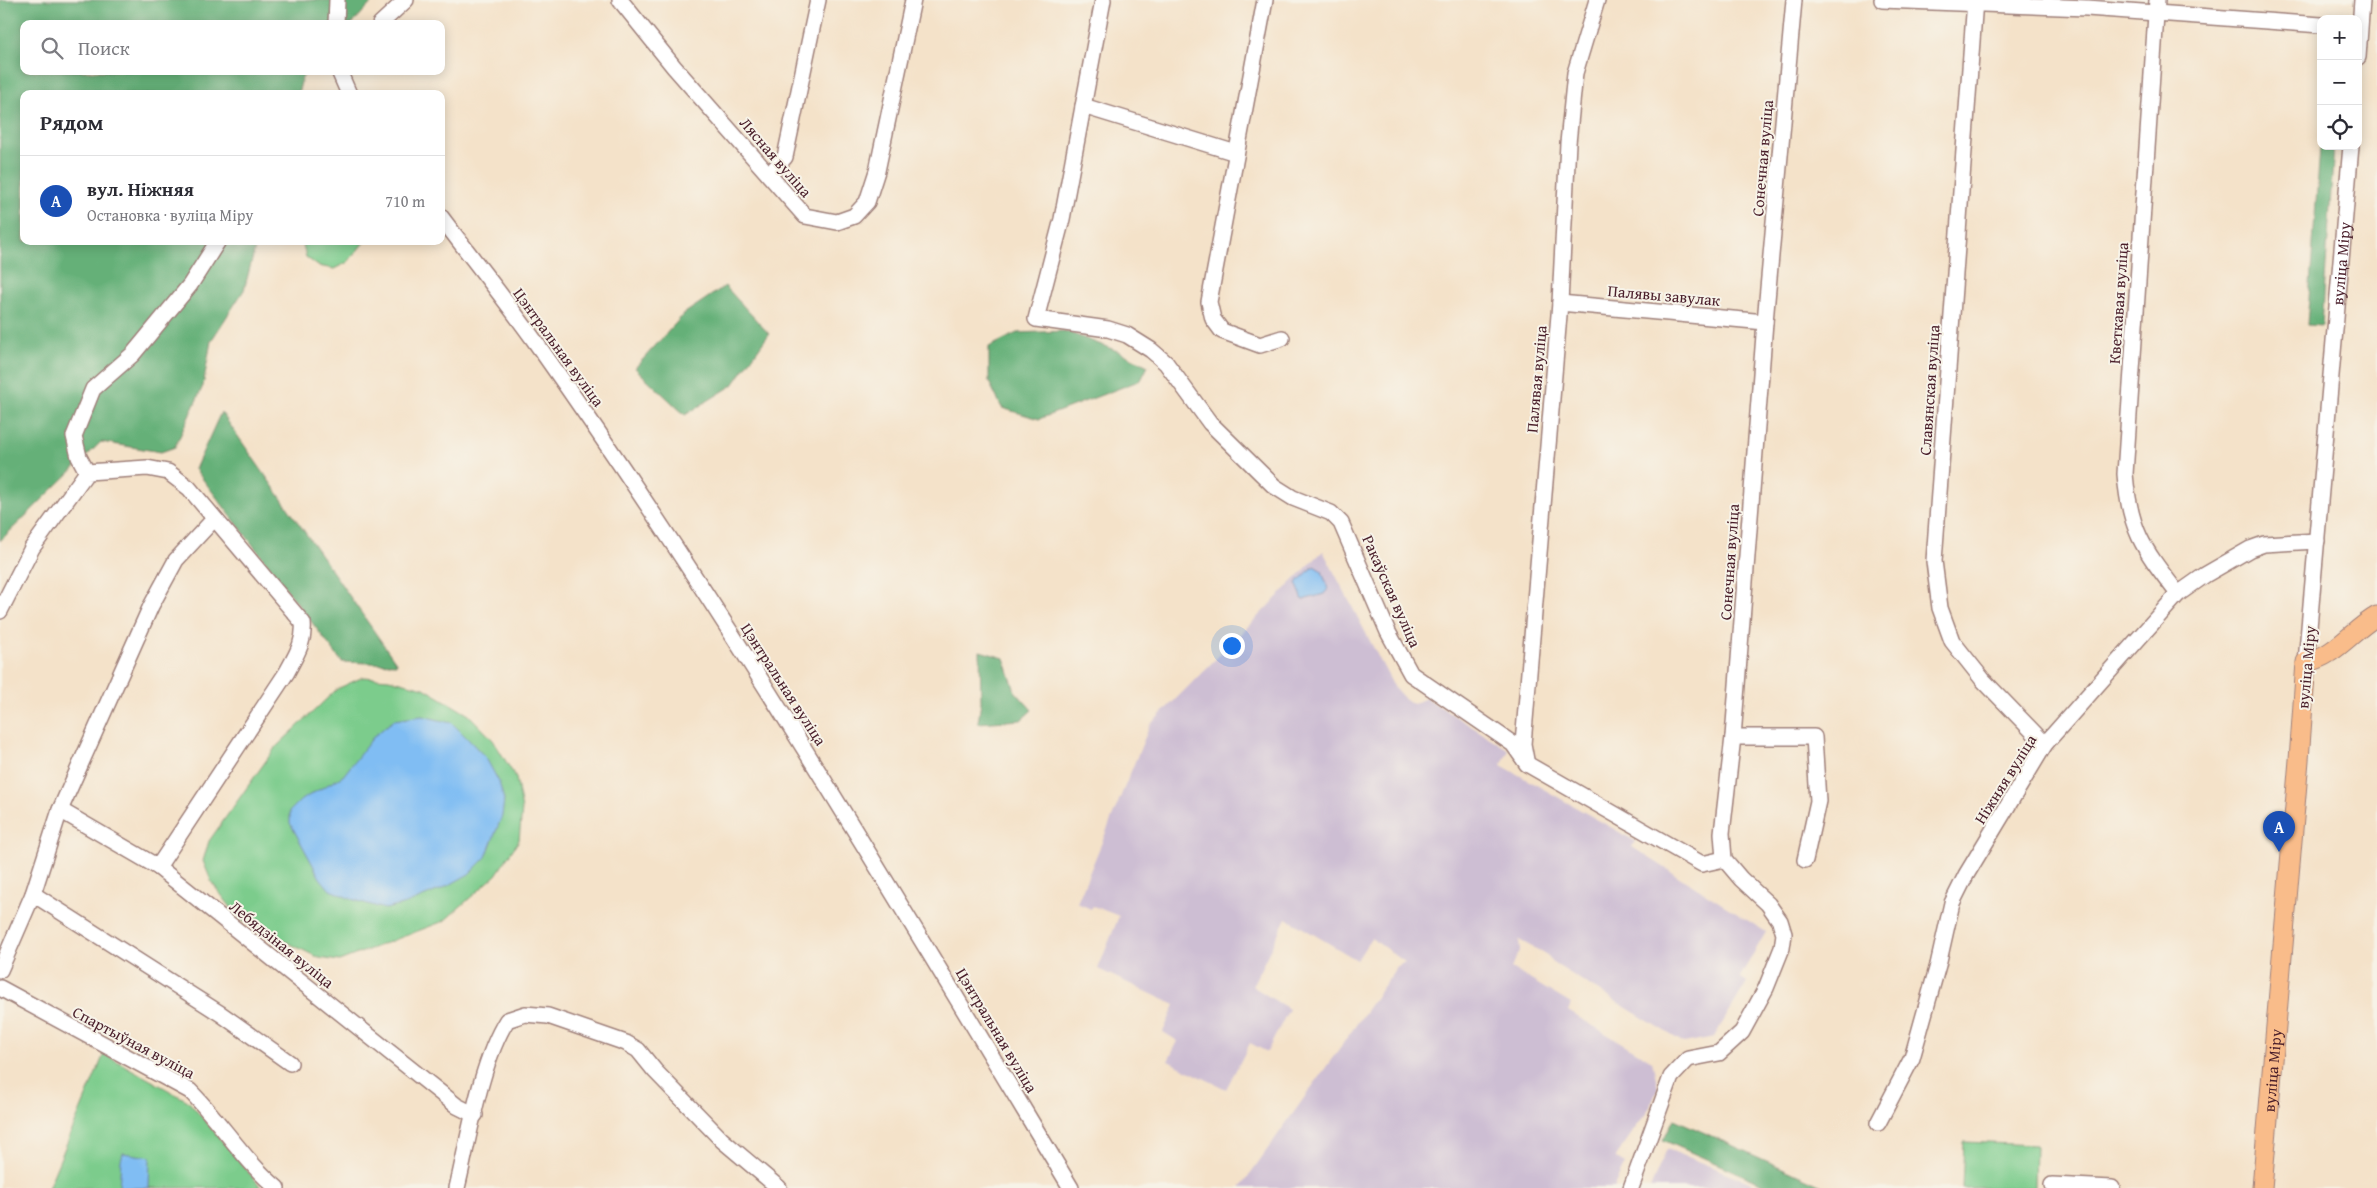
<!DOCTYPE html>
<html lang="ru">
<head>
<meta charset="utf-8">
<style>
  :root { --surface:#fff; --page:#f7f7f7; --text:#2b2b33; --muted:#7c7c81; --line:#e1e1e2; --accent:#b5179e }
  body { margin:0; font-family:"Gentium Book Plus",serif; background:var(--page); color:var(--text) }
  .controls { position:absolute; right:15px; top:15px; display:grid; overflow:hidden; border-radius:10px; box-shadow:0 2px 12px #0003 }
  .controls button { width:45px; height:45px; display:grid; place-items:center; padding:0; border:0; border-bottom:1px solid var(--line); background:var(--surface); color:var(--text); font:25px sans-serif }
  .you { position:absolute; left:1231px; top:645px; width:18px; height:18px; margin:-12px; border:4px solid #fff; border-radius:50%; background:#1a73e8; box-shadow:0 0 0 8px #1a73e833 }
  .badge { display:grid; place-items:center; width:32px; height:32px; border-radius:50%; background:var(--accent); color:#fff; font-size:16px; font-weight:700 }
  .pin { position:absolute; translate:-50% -41px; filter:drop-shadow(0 1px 2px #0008) }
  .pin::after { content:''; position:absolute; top:26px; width:18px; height:15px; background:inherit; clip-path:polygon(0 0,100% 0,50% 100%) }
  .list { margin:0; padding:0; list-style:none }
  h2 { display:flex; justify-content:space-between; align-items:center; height:65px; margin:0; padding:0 20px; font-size:21px }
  h2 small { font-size:16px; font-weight:400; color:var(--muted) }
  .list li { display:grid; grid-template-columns:32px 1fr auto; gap:15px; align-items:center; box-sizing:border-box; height:90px; padding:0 20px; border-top:1px solid var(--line) }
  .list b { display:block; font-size:19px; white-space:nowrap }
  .list p { margin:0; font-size:16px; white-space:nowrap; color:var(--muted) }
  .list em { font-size:16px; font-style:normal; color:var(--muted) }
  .icon { flex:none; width:28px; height:28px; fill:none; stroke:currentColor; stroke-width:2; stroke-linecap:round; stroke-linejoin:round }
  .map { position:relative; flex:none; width:2377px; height:1188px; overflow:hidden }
  .search { position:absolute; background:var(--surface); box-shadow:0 2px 12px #0003; left:20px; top:20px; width:425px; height:55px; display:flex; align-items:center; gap:12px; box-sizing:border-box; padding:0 18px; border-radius:10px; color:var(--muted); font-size:19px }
  .panel { position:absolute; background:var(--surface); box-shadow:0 2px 12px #0003; left:20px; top:90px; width:425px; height:155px; border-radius:10px }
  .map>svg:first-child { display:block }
</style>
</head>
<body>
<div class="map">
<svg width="2377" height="1188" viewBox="0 0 2377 1188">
  <rect width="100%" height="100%" fill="#f7f3e8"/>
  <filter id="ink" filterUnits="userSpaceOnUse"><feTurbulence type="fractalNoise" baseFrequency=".02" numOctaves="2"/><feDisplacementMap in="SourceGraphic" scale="10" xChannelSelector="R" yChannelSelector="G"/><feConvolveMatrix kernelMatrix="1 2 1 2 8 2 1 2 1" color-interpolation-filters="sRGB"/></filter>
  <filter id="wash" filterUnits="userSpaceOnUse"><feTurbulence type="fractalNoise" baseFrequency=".0096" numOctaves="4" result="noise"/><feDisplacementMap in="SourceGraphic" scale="20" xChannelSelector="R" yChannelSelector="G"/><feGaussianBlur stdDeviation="1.12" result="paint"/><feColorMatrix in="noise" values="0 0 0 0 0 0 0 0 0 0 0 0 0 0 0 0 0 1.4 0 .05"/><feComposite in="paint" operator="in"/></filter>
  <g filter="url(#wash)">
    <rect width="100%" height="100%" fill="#f4e2c9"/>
    <!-- industrial -->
    <path fill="#cdbed3" d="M1323,551L1394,687L1403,697L1413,704L1426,698L1509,750L1501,765L1635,841L1632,847L1766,932L1740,977L1747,982L1714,1037L1684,1043L1555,964L1547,955L1519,940L1520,951L1511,968L1571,1004L1568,1011L1652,1061L1658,1088L1650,1107L1615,1158L1625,1164L1615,1184V1188H1240L1398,966L1405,962L1371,938L1357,960L1286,918L1252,986L1289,1009L1267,1052L1250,1043L1226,1089L1168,1061L1178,1041L1163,1032L1175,1005L1098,969L1119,916L1093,906L1091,909L1077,903L1150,725Z
      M1667,1149L1764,1188H1650Z"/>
    <!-- green -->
    <path fill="#7ccc8c" stroke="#63765c" d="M302,241H365L348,262L334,269L318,266L306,257Z
      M363,677L389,679L424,688L469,715L493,740L516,778L522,809L519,840L496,875L444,921L339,961L319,958L240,919L212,883L203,861L209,841L275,748L337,689Z
      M104,1054L188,1101L262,1188H48Z
      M1964,1142L2036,1145L2035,1188H1962Z"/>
    <!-- forest -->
    <path fill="#65b078" stroke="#586852" d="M0,0H374L352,24H24V71H308L302,78L298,94H24V241H257L244,290L211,341L203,386L175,447L161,452L101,442L0,541Z
      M2321,135V146H2334L2322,326L2307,325Z
      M725,286L769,334L733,385L685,415L635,368L685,313Z
      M1065,331L1120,352L1148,366L1141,380L1039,419L1002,408L989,382V347L1017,333Z
      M221,412L397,664L342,662L195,469Z
      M980,651L1004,658L1015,691L1032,710L1021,720L978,723L981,702Z
      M1674,1119L1824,1187V1188H1772L1663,1140Z"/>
    <!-- water -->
    <path fill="#80bdf3" stroke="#656e8f" d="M1314,566L1322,571L1328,589L1324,594L1303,600L1296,583Z
      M422,716L452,723L467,738L486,758L499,782L504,800L502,816L486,857L469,874L444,888L406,904L385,909L351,899L330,890L320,878L290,823V811L301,800L343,776L374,736L394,720Z
      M123,1153L150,1157L149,1188H119L121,1160Z"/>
  </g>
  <g filter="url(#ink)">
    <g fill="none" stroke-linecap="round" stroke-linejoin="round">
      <defs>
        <g id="minor">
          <path d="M620,0L674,67L805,216L837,222L854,216L867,202L877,171L913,0"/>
          <path d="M1103,0L1062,219L1036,319L1108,329L1127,335L1151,350L1166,363L1210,423L1274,486L1293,498L1331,513L1341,523L1388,632L1411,674L1513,744L1527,764L1702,864L1724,859"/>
          <path d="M1265,0L1209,302L1213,319L1222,331L1260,345L1282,338"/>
          <path d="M1882,0L2087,8L2321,25"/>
          <path d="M1975,0L1934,561L1940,608L1952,641L1983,680L2045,744"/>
          <path d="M2157,0L2125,474C2130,533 2144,549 2178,594"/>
          <path d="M336,24L337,0"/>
          <path d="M380,24L406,0"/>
          <path d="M2358,57L2362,0"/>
          <path d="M339,71L349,94"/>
          <path d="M1083,106L1236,153"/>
          <path d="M769,175L785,157L818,0"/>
          <path d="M441,217C474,261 508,303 539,347C731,618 900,904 1071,1188"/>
          <path d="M1560,303L1765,322"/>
          <path d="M87,472L79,457L74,436L93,389L133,354L190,285L218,241"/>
          <path d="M0,611L32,548L87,472L147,468L168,472L189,488L303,623C305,642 296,655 287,672L158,867"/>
          <path id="s1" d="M2306,662L2351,146"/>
          <path d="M1733,737H1814L1818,801L1805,860"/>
          <path d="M1526,760L1523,744L1560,303L1568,143L1575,73L1597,0"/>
          <path d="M60,810L158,867L457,1106L475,1115"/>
          <path d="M33,894L221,1014L290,1063"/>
          <path d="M0,970L33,894L60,810L151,606L176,560L214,519"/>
          <path d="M0,988L190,1091C220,1121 245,1162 277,1188"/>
          <path d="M1878,1123L1912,1058L1938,965L1952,903L1966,875L2045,744L2178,594L2205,575L2250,549L2264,544L2317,541"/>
          <path d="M2052,1185L2112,1188"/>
          <path d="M457,1188C469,1138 480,1063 507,1020L525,1014L548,1016L626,1043L638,1050L655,1071L722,1140L779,1188"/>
          <path d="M1631,1188L1671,1077L1688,1059L1719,1053L1742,1032L1766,988L1782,948L1784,934L1780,921L1768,904L1741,879L1724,859L1722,833L1733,737L1765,322L1794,0"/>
        </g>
        <g id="major">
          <path id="s2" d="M2262,1188L2299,760L2306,662C2335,657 2352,630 2377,616"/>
        </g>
      </defs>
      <!-- minor casing -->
      <use href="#minor" stroke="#9f807a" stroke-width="18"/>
      <!-- major casing -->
      <use href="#major" stroke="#9f807a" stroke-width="21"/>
      <!-- minor -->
      <use href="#minor" stroke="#fff" stroke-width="15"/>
      <!-- major -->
      <use href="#major" stroke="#f9bc8a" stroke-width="19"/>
    </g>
  </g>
  <g text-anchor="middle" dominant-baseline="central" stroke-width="4" stroke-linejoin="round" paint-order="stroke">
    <!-- street labels -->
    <g font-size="16" fill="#4a1f2b" stroke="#f7f3e8">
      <text transform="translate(776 157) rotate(49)">Лясная вуліца</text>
      <text transform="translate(1762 158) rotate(-85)">Сонечная вуліца</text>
      <text stroke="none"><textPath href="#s1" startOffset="400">вуліца Міру</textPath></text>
      <text transform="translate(1664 295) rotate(5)">Палявы завулак</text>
      <text transform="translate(2118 303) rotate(-86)">Кветкавая вуліца</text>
      <text transform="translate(559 347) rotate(54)">Цэнтральная вуліца</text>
      <text transform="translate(1536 379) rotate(-85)">Палявая вуліца</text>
      <text transform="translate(1929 390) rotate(-86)">Славянская вуліца</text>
      <text transform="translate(1729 562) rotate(-86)">Сонечная вуліца</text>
      <text transform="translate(1392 591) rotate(66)">Ракаўская вуліца</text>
      <text transform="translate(2306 667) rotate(-85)">вуліца Міру</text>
      <text transform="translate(784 684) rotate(57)">Цэнтральная вуліца</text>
      <text transform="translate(2005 779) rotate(-58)">Ніжняя вуліца</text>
      <text transform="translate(282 944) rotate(39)">Лебядзіная вуліца</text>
      <text transform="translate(997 1030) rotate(59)">Цэнтральная вуліца</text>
      <text transform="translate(134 1042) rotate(28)">Спартыўная вуліца</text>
      <text stroke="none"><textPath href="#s2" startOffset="118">вуліца Міру</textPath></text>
    </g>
  </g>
</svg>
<div class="controls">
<button>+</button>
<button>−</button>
<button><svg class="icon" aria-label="locate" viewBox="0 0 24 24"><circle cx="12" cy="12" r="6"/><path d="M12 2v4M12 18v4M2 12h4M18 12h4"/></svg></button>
</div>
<div class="you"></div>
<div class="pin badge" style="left:2279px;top:852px;background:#1a4fb4">A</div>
<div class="search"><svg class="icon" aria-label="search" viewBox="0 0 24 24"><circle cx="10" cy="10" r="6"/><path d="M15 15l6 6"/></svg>Поиск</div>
<section class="panel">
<h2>Рядом<small></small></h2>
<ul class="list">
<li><span class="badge" style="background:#1a4fb4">A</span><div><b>вул. Ніжняя</b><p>Остановка · вуліца Міру</p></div><em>710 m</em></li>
</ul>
</section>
</div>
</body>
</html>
